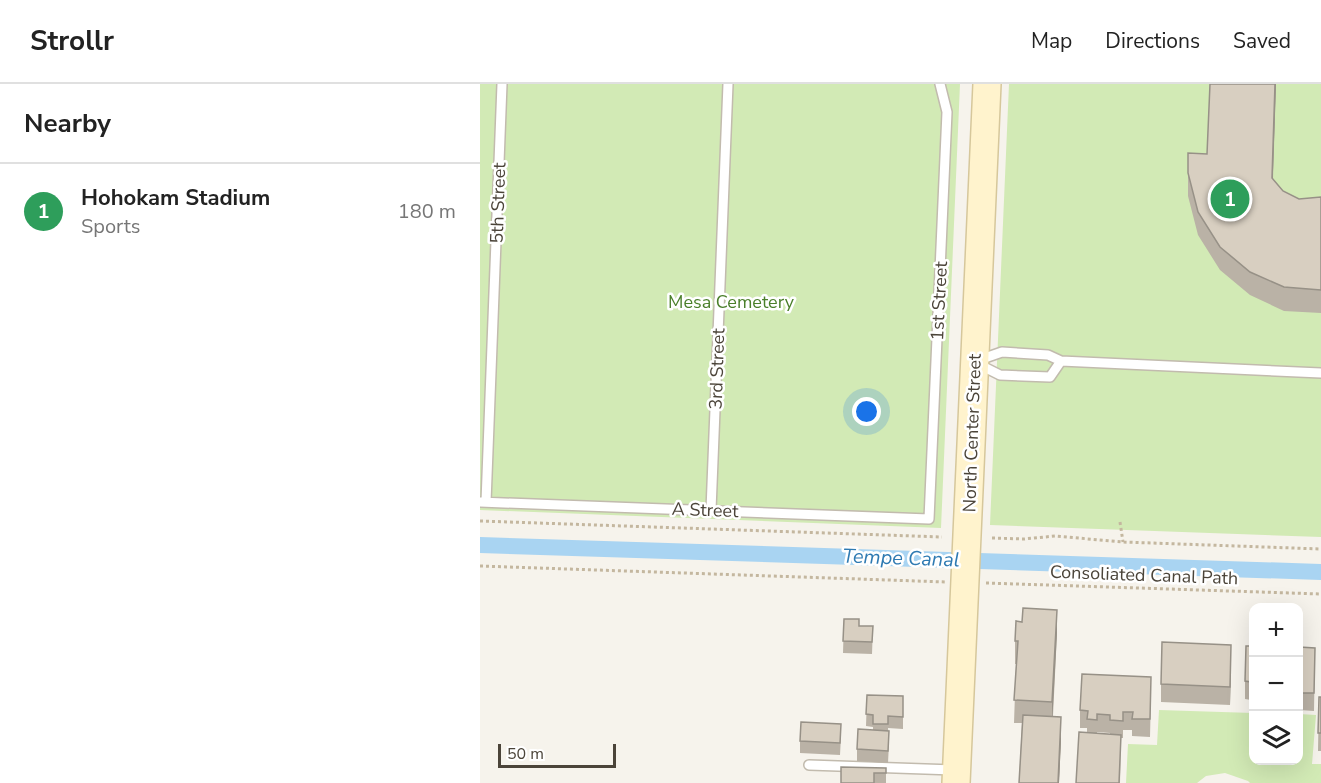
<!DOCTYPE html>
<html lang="en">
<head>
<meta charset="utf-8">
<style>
  :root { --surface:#fff; --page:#f2f2f2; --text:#222; --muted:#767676; --line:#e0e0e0; --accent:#fc3f1d }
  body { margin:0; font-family:"Nunito Sans",sans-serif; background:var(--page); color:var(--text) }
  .controls { position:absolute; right:18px; bottom:18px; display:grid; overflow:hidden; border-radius:12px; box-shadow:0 6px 24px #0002 }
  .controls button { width:54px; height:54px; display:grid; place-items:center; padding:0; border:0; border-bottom:2px solid var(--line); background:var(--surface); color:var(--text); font:30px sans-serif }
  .scale { position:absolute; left:18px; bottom:15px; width:118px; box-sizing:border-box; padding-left:6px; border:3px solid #4b4439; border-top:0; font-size:16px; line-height:21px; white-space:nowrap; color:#4b4439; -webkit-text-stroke:4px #fff; paint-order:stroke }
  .you { position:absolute; left:387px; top:328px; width:21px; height:21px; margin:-15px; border:4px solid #fff; border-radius:50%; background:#1a73e8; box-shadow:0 0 0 9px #1a73e833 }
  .badge { display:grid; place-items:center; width:39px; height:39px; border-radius:50%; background:var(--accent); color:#fff; font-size:20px; font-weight:700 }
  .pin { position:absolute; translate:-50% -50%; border:3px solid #fff; box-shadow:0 2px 6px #0006 }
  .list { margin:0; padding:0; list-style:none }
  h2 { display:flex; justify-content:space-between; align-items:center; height:78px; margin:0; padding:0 24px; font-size:26px }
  h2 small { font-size:20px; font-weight:400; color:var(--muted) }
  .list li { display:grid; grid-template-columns:39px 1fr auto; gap:18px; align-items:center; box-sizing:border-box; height:96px; padding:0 24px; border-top:2px solid var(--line) }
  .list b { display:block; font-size:22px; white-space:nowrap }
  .list p { margin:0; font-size:20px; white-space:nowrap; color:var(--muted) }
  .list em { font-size:20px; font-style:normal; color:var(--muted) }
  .icon { flex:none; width:33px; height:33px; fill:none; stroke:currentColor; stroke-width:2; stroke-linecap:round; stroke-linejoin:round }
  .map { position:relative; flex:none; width:841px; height:699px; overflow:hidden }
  header { display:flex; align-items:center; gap:36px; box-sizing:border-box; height:84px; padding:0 30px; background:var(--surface); border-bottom:2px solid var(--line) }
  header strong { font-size:28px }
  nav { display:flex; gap:33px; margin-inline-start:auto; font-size:21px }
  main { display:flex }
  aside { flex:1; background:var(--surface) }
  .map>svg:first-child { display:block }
</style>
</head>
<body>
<header>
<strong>Strollr</strong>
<nav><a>Map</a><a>Directions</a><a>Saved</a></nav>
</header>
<main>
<aside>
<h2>Nearby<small></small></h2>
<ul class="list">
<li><span class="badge" style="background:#2e9e5b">1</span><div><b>Hohokam Stadium</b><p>Sports</p></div><em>180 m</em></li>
</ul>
</aside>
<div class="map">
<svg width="841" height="699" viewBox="0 0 841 699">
  <rect width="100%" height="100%" fill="#f6f3ec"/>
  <!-- green -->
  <path fill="#d2eab5" d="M0,0H480L461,444L0,426Z
    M529,0H841V453L510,441Z
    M679,626L773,629L774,676H818L819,630L836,631L832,680H841V699H770L768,697L745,689L726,692L717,699H646L648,660L677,661Z"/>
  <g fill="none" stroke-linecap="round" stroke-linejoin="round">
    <!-- canal -->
    <path stroke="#a9d4f2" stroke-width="16" d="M0,461L841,488"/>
    <defs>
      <path id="lane" d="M499,276L522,268L568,271L581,277L841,289
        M498,280L520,291L570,293L581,277
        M0,418L449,435L467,28L460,0
        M6,418L22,0
        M231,426L248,0
        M329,681L474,686"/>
      <path id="secondary" d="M476,699L507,0"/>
    </defs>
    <!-- lane casing -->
    <use href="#lane" stroke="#c2bbae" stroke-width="12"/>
    <!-- secondary casing -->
    <use href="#secondary" stroke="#d6c79b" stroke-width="30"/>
    <!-- path -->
    <path stroke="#c4b79f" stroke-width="3" stroke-dasharray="3 3" stroke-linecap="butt" d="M0,437L462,453
      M640,438L643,458
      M512,454L544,455L575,452L643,458L841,465
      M0,482L466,498
      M506,499L841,510"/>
    <!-- lane -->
    <use href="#lane" stroke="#fff" stroke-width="9"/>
    <!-- secondary -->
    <use href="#secondary" stroke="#fff3cd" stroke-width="27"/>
  </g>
  <!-- wall -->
  <path fill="#bab2a6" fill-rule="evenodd" d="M730,0H796L793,95L803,107L819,115L841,113V229L804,227L770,211L740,186L718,151L708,112V89L727,70Z
    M364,535L379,542H393L392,570L363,569Z
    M577,549L573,632L581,656L579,699H539L542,639H534L536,580H535V557Z
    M774,562V625H771V616L765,615V597Z
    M819,563L835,564L834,627L819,626Z
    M751,579L750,621L681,618V600Z
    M671,610L670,653L652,652V646H643V654H641L640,699H596L607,649V644H600V626ZM617,648L630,649V650L617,649Z
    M387,611L423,612V645L408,644L409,659L408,679L377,677V665L393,646V643L386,642Z
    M839,613H841V667H838Z
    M361,652L360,671L320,669V657Z
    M406,684V699H361Z"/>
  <!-- shaded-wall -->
  <path fill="#979187" d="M795,0H796L792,117V94Z
    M577,526V549L572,641V618Z
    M751,561V579L750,621V603Z
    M581,633V656L579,699H578Z"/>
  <!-- building -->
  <path fill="#d8cfc1" stroke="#979187" stroke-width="1.5" d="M730,0H795L792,94L803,107L819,115L841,113V206L804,203L770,188L740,163L718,128L708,89V69L727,70Z
    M543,524L577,526L572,618L534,616L538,557H535L536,537L542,538Z
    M364,535H379V542H393L392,558L363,557Z
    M682,558L751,561L750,603L681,600Z
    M766,562H774V607H771V598L765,597Z
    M819,563L835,564L834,609H819Z
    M602,590L671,593L670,635H652L653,628H643V637L630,636V631L617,630V636L607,635L608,627L600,626Z
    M387,611L423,612V633L408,632V640H393V631L386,630Z
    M839,613H841V649H838Z
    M543,631L581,633L578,699H539Z
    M321,638L361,640L360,659L320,657Z
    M378,645L409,647L408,667L377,665Z
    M599,648L641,651L639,699H596Z
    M361,683L406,684V689H394V699H361Z"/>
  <g text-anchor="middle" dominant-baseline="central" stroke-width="5" stroke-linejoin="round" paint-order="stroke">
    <!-- street labels -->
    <g font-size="18" fill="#4b4439" stroke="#fff">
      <text transform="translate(18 119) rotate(-88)">5th Street</text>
      <text transform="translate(459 217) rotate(-87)">1st Street</text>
      <text transform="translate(237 285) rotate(-88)">3rd Street</text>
      <text transform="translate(492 349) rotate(-88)">North Center Street</text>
      <text transform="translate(225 426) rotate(2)">A Street</text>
      <text transform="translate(664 491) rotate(2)">Consoliated Canal Path</text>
    </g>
    <!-- park labels -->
    <g font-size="18" fill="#4a7f2a" stroke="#fff">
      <text x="251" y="218">Mesa Cemetery</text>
    </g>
    <!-- water labels -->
    <g font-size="20" font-style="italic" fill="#2e7ab2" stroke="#fff">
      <text transform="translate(421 474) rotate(2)">Tempe Canal</text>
    </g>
  </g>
</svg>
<div class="controls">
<button>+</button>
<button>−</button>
<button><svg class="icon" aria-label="layers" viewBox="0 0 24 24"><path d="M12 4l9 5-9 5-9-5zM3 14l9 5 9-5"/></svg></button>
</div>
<div class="scale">50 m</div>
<div class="you"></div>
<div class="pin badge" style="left:750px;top:115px;background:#2e9e5b">1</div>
</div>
</main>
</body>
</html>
